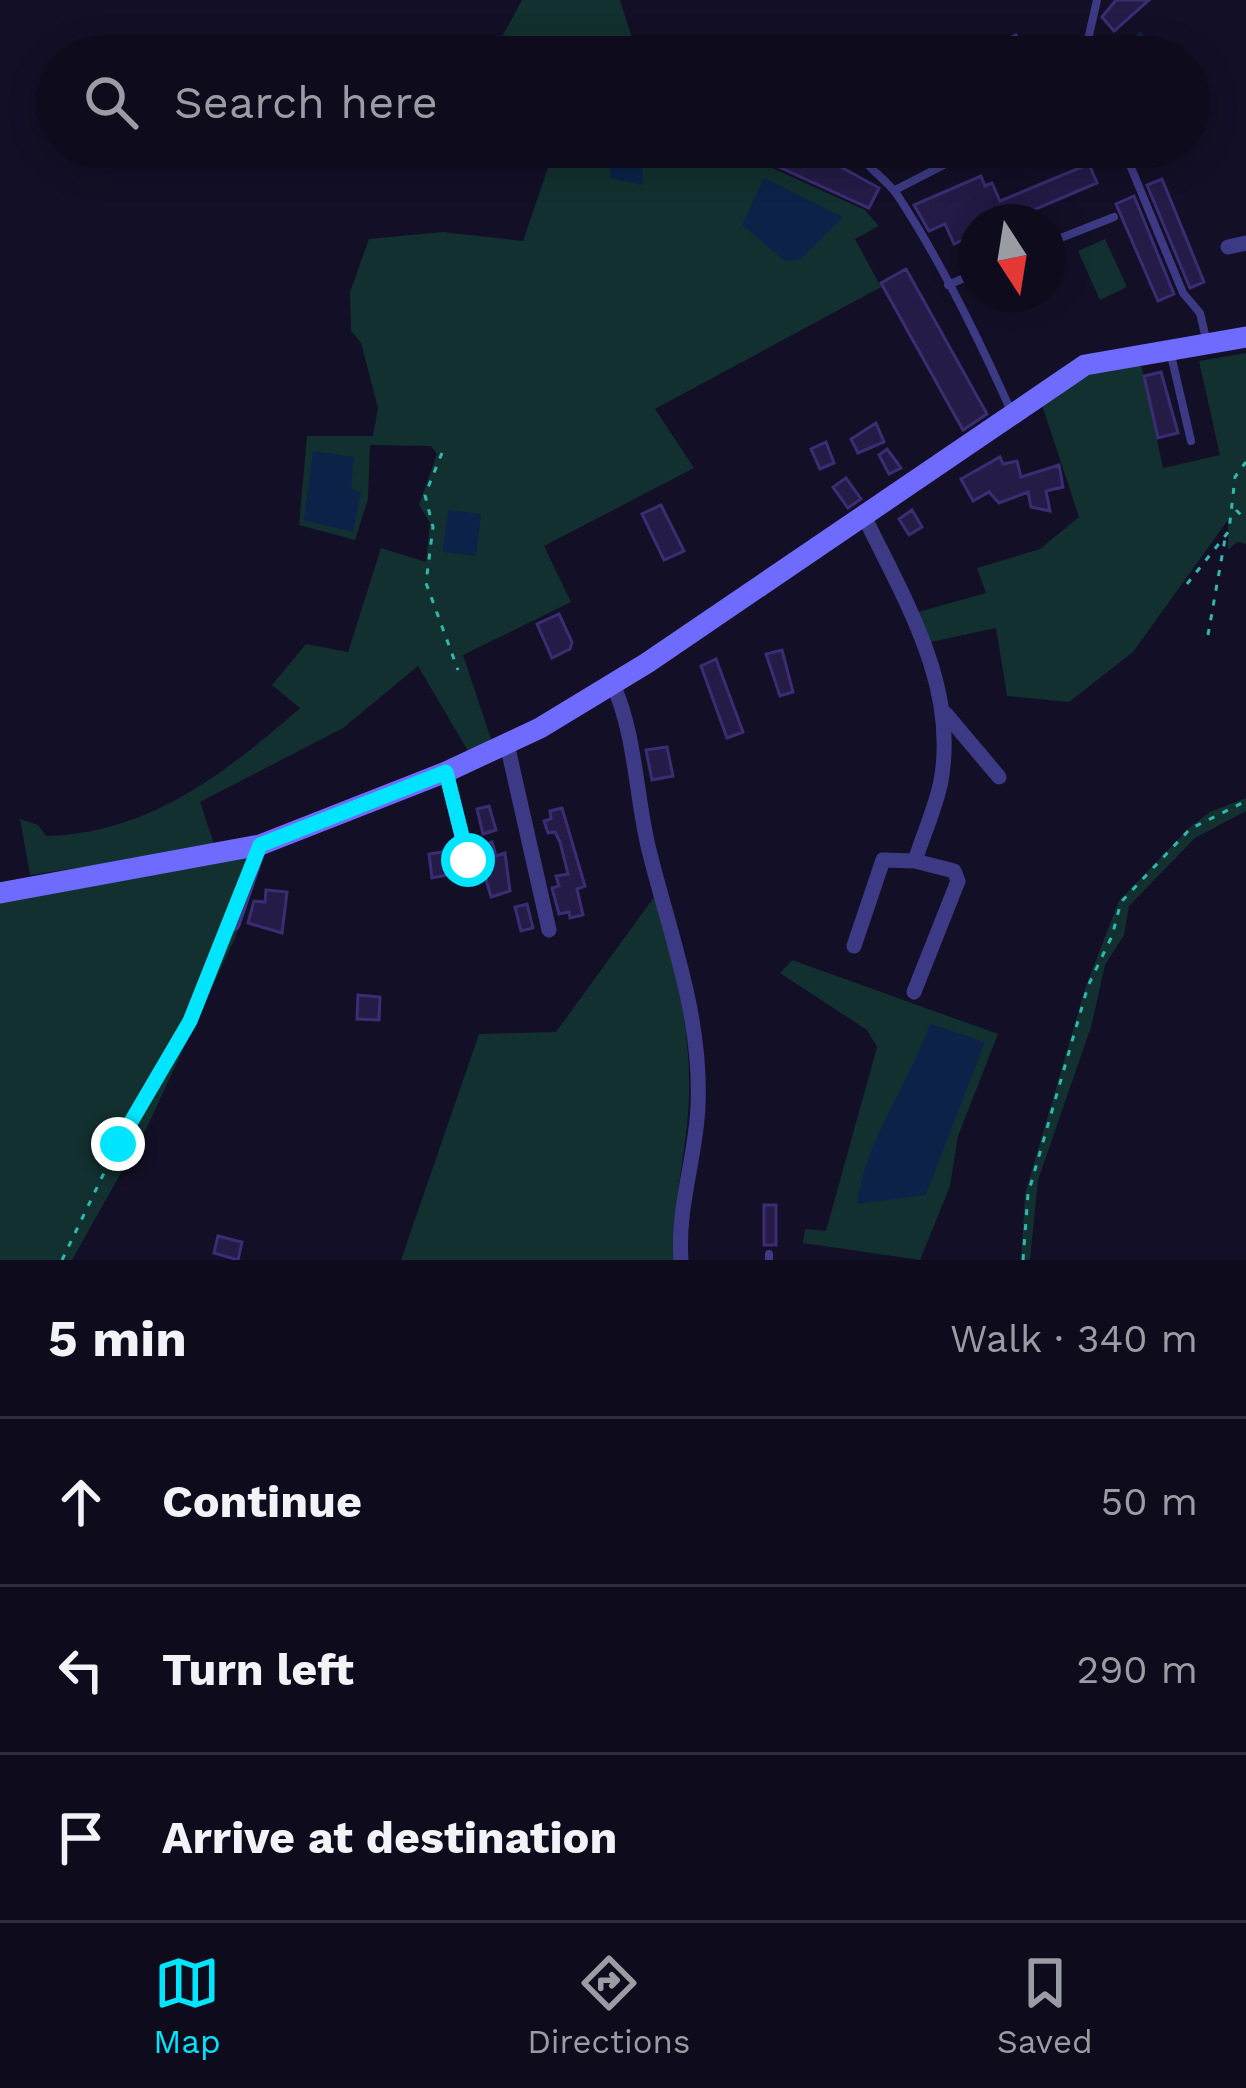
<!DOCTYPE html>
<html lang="en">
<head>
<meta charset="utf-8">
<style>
  :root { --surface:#0e0b1c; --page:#1c1929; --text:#f1f3f6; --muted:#9b9ba3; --line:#2e2b3b; --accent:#00e5ff }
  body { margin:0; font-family:"Work Sans",sans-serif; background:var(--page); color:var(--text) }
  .compass { position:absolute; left:958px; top:204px; width:108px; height:108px; border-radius:50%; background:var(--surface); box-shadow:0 6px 30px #0003; rotate:168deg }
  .stop { position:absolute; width:36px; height:36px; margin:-27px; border:9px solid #00e5ff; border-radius:50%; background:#fff }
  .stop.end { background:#00e5ff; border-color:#fff; box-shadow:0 3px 12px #0008 }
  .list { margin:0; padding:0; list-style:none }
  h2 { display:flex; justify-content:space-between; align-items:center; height:156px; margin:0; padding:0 48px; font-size:51px }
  h2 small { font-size:39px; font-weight:400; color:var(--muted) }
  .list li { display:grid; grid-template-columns:78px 1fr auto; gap:36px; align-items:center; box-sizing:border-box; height:168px; padding:0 48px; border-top:3px solid var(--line) }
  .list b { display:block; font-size:45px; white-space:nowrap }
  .list em { font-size:39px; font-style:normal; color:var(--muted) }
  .icon { flex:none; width:66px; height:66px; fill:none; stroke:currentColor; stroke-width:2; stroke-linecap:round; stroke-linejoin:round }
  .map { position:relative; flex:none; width:1246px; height:1260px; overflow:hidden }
  .search { position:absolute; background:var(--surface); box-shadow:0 6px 30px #0003; left:36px; right:36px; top:36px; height:132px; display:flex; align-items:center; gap:30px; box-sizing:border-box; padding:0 42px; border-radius:66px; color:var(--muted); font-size:45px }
  .sheet { height:660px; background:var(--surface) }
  nav { display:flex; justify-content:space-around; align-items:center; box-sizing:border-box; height:168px; border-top:3px solid var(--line); background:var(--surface); font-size:33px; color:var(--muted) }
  nav a { display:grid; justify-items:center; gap:6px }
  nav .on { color:var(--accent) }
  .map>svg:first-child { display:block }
</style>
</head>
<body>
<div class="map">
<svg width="1246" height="1260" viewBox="0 0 1246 1260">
  <rect width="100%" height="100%" fill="#130f26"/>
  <!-- green -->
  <path fill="#12302f" d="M522,0H620L638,57H552L497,46Z
    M555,147H726L865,210L879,226L855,239L881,287L655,409L694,468L544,546L571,602L463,655L492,742L468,751L418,666L343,728L200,802L215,847L30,875L20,819L38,825L46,836C148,834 226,773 300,708L272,685L306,644L348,652L381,548L426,562L430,523L419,505L437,454L431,446L370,445L368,499L355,540L299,525L307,436H373L378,408L361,343L351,331L350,292L369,239L443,232L523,241Z
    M1105,239L1127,287L1100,300L1078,251Z
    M1246,353V544L1237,542L1228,550V520L1133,652L1069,702L1007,696L996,628L926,643L915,613L986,593L977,568L1040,549L1079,517L1041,402L1097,371L1140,359L1163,468L1220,455L1199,361Z
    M1246,798V811L1195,838L1129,906L1124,935L1105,965L1091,1027L1038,1180L1030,1260H1021L1025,1194L1086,986L1119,901L1189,828L1210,812Z
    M267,849L235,938L148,1125L72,1260H0V903Z
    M657,893C672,959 691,1025 689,1094C688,1150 671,1203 675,1260H401L479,1034L556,1032Z
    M792,960L998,1034L958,1136L950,1186L920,1260L803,1243L805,1229L826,1231L877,1047L867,1030L780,973Z"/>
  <!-- water -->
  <path fill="#0c2248" d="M1141,31L1155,57H1114Z
    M611,154L642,156L643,185L610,178Z
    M764,178L843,217L801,259L785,261L742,225Z
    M313,451L354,457L351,489L361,492L353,532L304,520Z
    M448,510L481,514L476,556L443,552Z
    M930,1024L985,1042L930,1184L925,1195L857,1204C865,1141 908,1085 930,1024Z"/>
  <!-- building -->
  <path fill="#241b47" stroke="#3b2d73" stroke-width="3" d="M1116,0H1149L1114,31L1102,17Z
    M1016,35L1027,57H966L962,50L982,40L986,49Z
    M735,147H787L817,155L821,147H840L832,162L879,188L869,208Z
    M896,147H950V149L902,165Z
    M1089,164L1097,183L1005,222H976V234L954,244L945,224L929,231L914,205L981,176L985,186L992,183L1000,201Z
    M1162,179L1204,282L1190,288L1147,185Z
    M1134,196L1174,294L1158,301L1116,204Z
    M906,269L987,414L963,430L881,283Z
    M1161,372L1178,433L1158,438L1144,376Z
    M876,423L884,442L858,453L851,439Z
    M826,442L834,463L820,469L811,449Z
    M887,449L901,468L889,474L879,455Z
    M1000,457L1003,464L1017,461L1021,477L1059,465L1063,487L1046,491L1050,511L1031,507L1028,492L999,503L989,492L973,501L961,479Z
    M846,478L861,499L848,508L833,487Z
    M661,505L684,551L664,560L642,514Z
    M912,510L922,527L909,535L899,519Z
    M559,614L572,642L570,649L552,658L537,624Z
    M782,650L793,692L780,696L766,654Z
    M716,659L743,732L727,738L701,666Z
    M667,747L673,776L652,780L646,750Z
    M489,806L496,830L483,834L477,809Z
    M562,808L585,886L577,889L583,915L570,918L569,912L559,914L552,888L559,886L556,876L568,874L560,842L555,832L548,833L544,821L551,819L550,811Z
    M492,842L496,856L505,853L510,891L491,897L477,847Z
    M443,852L452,874L432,878L429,854Z
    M266,890L287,892L282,933L248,923L254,901L265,902Z
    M527,904L533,928L521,931L515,907Z
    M358,995L380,997L379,1020L357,1019Z
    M764,1205H776V1245H764Z
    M218,1236L242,1242L238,1260L214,1253Z"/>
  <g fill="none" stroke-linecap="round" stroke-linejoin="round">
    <!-- path -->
    <path stroke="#2fb8b0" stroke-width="3" stroke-dasharray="6 9" stroke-linecap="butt" d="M442,453L425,495L433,527L426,583L458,670
      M1236,510L1246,520
      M1187,584L1229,531L1235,477L1246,462
      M1208,635L1225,539
      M62,1260L118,1144L190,1021L227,936
      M1023,1260L1028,1194L1088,986L1112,936L1121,902L1190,829L1246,801"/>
    <!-- lane -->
    <path stroke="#3d3a85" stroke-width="8" d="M1084,57L1097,0
      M856,147C866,169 885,177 898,196C942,263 978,337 1011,411
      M1130,165L1183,293L1200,313L1207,343
      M895,190L979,147
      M1048,243L1114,217
      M948,285L976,273
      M1171,355L1191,441
      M769,1260V1254"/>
    <!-- street -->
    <path stroke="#3d3a85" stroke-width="15" d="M1228,247L1246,243
      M613,685C635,732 636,795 648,846C669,933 702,1014 698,1106C696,1158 677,1206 681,1260
      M946,714L999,777
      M507,744L549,930
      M446,772L468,860
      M233,924L260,845
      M854,946L883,860L915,861C923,835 936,807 941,781C958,686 905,601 865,518
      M914,992L958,881L954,871L915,861"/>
    <!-- secondary -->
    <path stroke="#6f6bff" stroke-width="21" d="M0,893L260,845L446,772L540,728L647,663L1085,365L1246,337"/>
  </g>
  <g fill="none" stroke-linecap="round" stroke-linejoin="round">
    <!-- route -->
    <path stroke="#00e5ff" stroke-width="15" d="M118,1144L190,1021L260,845L446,772L468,860"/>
  </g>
</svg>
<svg class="compass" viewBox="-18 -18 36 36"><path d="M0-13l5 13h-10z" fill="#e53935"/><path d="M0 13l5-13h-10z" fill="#9b9ba3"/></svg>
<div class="stop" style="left:468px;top:860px"></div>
<div class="stop end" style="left:118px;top:1144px"></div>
<div class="search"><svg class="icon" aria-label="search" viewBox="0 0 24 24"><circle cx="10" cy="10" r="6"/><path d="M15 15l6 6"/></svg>Search here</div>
</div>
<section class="sheet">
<h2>5 min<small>Walk · 340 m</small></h2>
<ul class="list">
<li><svg class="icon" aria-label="ahead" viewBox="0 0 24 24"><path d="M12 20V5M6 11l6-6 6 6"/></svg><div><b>Continue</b></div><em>50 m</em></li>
<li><svg class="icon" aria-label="left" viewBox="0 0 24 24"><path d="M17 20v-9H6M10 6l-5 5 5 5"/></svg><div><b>Turn left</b></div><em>290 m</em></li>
<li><svg class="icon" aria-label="arrive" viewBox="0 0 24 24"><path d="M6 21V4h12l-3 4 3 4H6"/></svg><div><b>Arrive at destination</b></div></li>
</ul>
</section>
<nav>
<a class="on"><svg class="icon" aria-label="map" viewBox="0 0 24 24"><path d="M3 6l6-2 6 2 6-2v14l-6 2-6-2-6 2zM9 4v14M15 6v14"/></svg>Map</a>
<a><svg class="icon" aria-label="directions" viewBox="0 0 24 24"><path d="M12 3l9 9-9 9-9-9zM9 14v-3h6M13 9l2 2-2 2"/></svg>Directions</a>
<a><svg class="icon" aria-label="saved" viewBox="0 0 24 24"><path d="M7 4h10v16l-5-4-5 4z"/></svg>Saved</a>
</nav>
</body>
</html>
